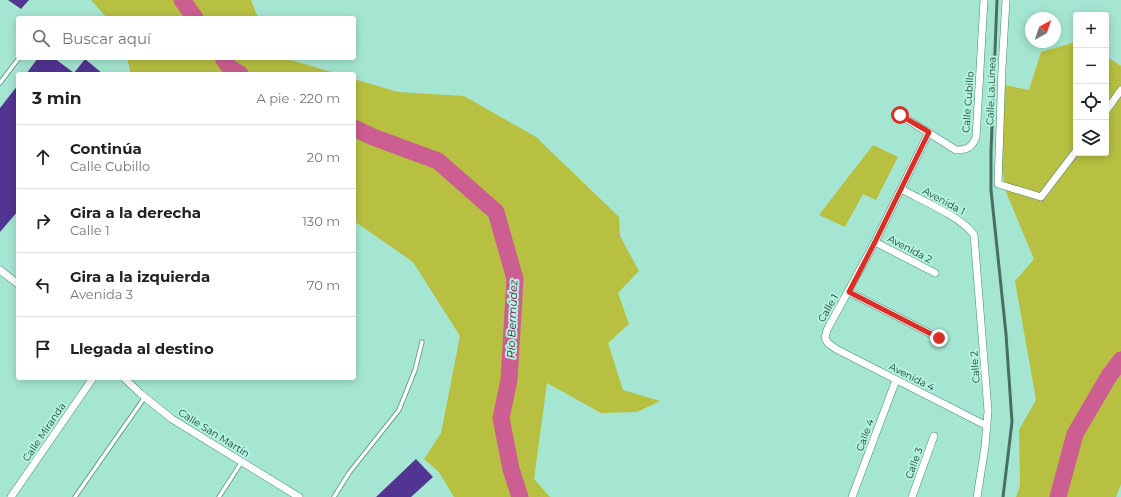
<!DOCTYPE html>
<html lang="es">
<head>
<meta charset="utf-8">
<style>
  :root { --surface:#fff; --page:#f6f6f6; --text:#202124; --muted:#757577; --line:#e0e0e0 }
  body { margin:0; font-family:Montserrat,sans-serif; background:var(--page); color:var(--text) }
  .controls { position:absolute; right:12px; top:12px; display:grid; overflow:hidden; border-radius:4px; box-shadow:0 2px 10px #0003 }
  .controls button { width:36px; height:36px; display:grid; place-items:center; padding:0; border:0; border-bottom:1px solid var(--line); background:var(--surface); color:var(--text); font:20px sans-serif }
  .compass { position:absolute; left:1025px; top:12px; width:36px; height:36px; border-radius:50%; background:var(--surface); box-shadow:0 2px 10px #0003; rotate:40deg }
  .stop { position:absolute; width:12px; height:12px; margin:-9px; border:3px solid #d93025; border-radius:50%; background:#fff }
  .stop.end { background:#d93025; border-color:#fff; box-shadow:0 1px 4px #0008 }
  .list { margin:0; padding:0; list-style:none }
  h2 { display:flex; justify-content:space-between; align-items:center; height:52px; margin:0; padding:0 16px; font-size:17px }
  h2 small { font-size:13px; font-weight:400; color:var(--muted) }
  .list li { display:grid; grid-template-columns:26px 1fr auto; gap:12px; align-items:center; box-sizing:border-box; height:64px; padding:0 16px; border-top:1px solid var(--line) }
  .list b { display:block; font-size:15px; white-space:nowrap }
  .list p { margin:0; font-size:13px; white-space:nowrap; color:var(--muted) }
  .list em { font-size:13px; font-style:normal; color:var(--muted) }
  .icon { flex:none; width:22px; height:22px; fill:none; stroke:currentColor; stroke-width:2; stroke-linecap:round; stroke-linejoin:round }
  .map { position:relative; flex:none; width:1121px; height:497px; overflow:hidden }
  .search { position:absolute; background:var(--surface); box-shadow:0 2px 10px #0003; left:16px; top:16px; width:340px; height:44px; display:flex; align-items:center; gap:10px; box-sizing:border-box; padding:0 14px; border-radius:4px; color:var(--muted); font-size:15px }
  .panel { position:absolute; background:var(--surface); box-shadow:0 2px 10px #0003; left:16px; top:72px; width:340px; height:308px; border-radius:4px }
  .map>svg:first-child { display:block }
</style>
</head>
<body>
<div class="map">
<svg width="1121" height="497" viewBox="0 0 1121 497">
  <rect width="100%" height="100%" fill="#a5e6d2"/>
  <!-- green -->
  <path fill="#b7c040" d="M91,0H251L258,18H107Z
    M1076,42V153H1106V56L1121,66V484L1116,497H1016L1020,485L1019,430L1036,400L1015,281L1034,259L1006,192L1001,163L1004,85L1029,90L1041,52Z
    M127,58H284L338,74H131Z
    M354,79L398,92L464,96L536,137L619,217L620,236L639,271L618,293L629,324L608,343L623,390L660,401L637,412L601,413L547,383L534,479L550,497H454L439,472L424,459L441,433L460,336L413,262L354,221Z
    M873,145L898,157L876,200L863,194L845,227L819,215Z"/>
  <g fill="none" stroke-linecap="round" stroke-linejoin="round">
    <!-- river -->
    <path stroke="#cc5e91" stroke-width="17" d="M182,0L195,18
      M223,58L230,68L240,74
      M354,128L373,137L438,161L496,212L515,279L509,380L501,418L511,469L520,497
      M1058,497L1075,434L1109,376L1121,360"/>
  </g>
  <!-- building -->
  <path fill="#523493" d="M8,0H29L21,9Z
    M38,58H54L74,73L85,59L103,74H26Z
    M18,85V211L0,232V108Z
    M416,459L433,477L411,497H376Z"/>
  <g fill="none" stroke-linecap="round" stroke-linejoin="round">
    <defs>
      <path id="service" d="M0,83L19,58
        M75,497L145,397
        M219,497L241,463
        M334,497L349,473L399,410L415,370L422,342"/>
      <path id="minor" d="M1006,0L1002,68L998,184L1041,197L1076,151
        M1106,111L1121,90
        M900,115L956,150C967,150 971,148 976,138L984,0
        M929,132L875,242L827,330L825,338L828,343L836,349L987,426
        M901,189C921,200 962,217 974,235L988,411L985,447L977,497
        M875,242L935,273
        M0,270L18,284
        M849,292L939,338
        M124,378L141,394L172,419L299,497
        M11,497L93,378
        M852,497L896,380
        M912,497L934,436"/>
    </defs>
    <!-- service casing -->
    <use href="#service" stroke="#4a8977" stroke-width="5"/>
    <!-- minor casing -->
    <use href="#minor" stroke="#4a8977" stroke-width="8"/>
    <!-- service -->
    <use href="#service" stroke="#fff" stroke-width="3.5"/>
    <!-- minor -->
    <use href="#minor" stroke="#fff" stroke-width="7"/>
    <!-- rail -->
    <path stroke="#496f64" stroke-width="3" d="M997,0L991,152V190L1006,334L1012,422L1003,497"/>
  </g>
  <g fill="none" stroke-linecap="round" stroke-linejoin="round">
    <!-- route -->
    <path stroke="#d93025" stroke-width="5" d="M900,115L929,132L875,242L849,292L939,338"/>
  </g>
  <g text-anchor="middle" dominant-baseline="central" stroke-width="4" stroke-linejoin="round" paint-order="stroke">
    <!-- street labels -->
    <g font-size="10" fill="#223c34" stroke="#b2f3df">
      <text transform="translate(991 91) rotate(-88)">Calle La Línea</text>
      <text transform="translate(968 102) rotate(-86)">Calle Cubillo</text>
      <text transform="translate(944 201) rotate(29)">Avenida 1</text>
      <text transform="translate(910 249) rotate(28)">Avenida 2</text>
      <text transform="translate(828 308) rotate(-60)">Calle 1</text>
      <text transform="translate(975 367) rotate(-94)">Calle 2</text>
      <text transform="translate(912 377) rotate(27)">Avenida 4</text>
      <text transform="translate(44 432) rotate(-56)">Calle Miranda</text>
      <text transform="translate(214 433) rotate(32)">Calle San Martín</text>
      <text transform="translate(865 435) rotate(-70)">Calle 4</text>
      <text transform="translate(914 463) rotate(-70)">Calle 3</text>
    </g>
    <!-- water labels -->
    <g font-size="11" font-style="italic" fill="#6b003f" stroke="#b2f3df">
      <text transform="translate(512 319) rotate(-88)">Río Bermúdez</text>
    </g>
  </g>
</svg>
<div class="controls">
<button>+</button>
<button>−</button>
<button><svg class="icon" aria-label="locate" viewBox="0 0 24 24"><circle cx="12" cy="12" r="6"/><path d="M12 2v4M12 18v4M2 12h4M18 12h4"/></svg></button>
<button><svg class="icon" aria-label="layers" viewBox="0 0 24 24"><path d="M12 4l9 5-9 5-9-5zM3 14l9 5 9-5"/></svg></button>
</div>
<svg class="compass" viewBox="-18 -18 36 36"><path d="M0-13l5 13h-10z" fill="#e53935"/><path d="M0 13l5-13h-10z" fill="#757577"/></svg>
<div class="stop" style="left:900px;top:115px"></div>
<div class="stop end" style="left:939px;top:338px"></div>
<div class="search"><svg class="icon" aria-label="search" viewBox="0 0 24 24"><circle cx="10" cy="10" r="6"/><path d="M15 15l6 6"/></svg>Buscar aquí</div>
<section class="panel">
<h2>3 min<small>A pie · 220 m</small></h2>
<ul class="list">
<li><svg class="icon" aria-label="ahead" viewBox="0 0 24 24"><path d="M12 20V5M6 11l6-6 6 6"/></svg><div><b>Continúa</b><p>Calle Cubillo</p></div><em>20 m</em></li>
<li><svg class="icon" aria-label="right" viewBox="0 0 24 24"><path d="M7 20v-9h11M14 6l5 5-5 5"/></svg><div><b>Gira a la derecha</b><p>Calle 1</p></div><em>130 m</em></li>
<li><svg class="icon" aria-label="left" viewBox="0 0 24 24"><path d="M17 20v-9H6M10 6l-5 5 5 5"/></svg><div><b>Gira a la izquierda</b><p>Avenida 3</p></div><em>70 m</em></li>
<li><svg class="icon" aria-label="arrive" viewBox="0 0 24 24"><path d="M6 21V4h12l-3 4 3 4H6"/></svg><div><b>Llegada al destino</b></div></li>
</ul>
</section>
</div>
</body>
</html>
